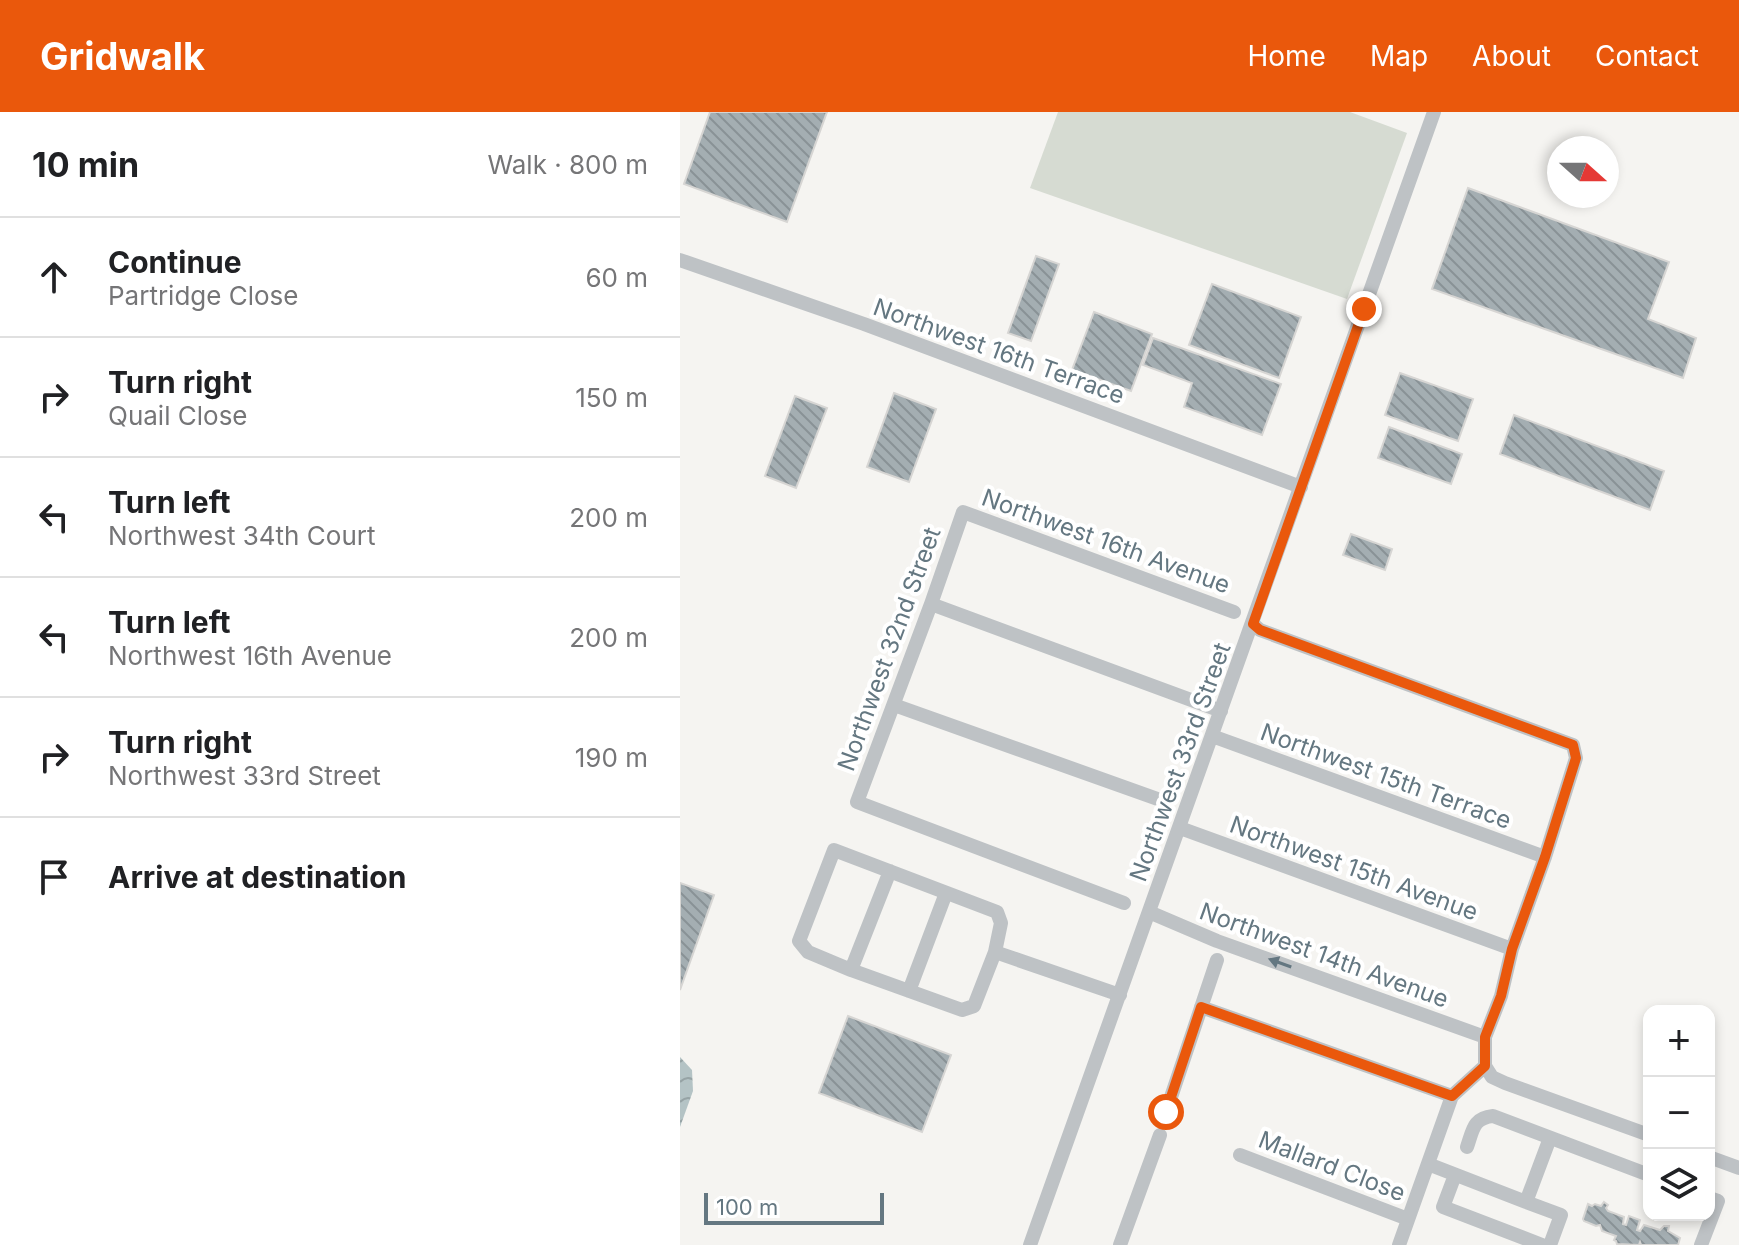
<!DOCTYPE html>
<html lang="en">
<head>
<meta charset="utf-8">
<style>
  :root { --surface:#fff; --page:#f2f2f2; --text:#202124; --muted:#757577; --line:#e0e0e0; --accent:#ea580c }
  body { margin:0; font-family:Inter,sans-serif; background:var(--page); color:var(--text) }
  .controls { position:absolute; right:24px; bottom:24px; display:grid; overflow:hidden; border-radius:16px; box-shadow:0 4px 12px #0003 }
  .controls button { width:72px; height:72px; display:grid; place-items:center; padding:0; border:0; border-bottom:2px solid var(--line); background:var(--surface); color:var(--text); font:40px sans-serif }
  .compass { position:absolute; left:867px; top:24px; width:72px; height:72px; border-radius:50%; background:var(--surface); box-shadow:0 4px 12px #0003; rotate:111deg }
  .scale { position:absolute; left:24px; bottom:20px; width:180px; box-sizing:border-box; padding-left:8px; border:4px solid #647781; border-top:0; font-size:22px; line-height:28px; white-space:nowrap; color:#647781; -webkit-text-stroke:6px #fff; paint-order:stroke }
  .stop { position:absolute; width:24px; height:24px; margin:-18px; border:6px solid #ea580c; border-radius:50%; background:#fff }
  .stop.end { background:#ea580c; border-color:#fff; box-shadow:0 2px 8px #0008 }
  .list { margin:0; padding:0; list-style:none }
  h2 { display:flex; justify-content:space-between; align-items:center; height:104px; margin:0; padding:0 32px; font-size:34px }
  h2 small { font-size:26px; font-weight:400; color:var(--muted) }
  .list li { display:grid; grid-template-columns:52px 1fr auto; gap:24px; align-items:center; box-sizing:border-box; height:120px; padding:0 32px; border-top:2px solid var(--line) }
  .list b { display:block; font-size:30px; white-space:nowrap }
  .list p { margin:0; font-size:26px; white-space:nowrap; color:var(--muted) }
  .list em { font-size:26px; font-style:normal; color:var(--muted) }
  .icon { flex:none; width:44px; height:44px; fill:none; stroke:currentColor; stroke-width:2; stroke-linecap:round; stroke-linejoin:round }
  .map { position:relative; flex:none; width:1059px; height:1133px; overflow:hidden }
  header { display:flex; align-items:center; gap:48px; box-sizing:border-box; height:112px; padding:0 40px; background:var(--accent); color:#fff }
  header strong { font-size:38px }
  nav { display:flex; gap:44px; margin-inline-start:auto; font-size:28px }
  main { display:flex }
  aside { flex:1; background:var(--surface) }
  .map>svg:first-child { display:block }
</style>
</head>
<body>
<header>
<strong>Gridwalk</strong>
<nav><a>Home</a><a>Map</a><a>About</a><a>Contact</a></nav>
</header>
<main>
<aside>
<h2>10 min<small>Walk · 800 m</small></h2>
<ul class="list">
<li><svg class="icon" aria-label="ahead" viewBox="0 0 24 24"><path d="M12 20V5M6 11l6-6 6 6"/></svg><div><b>Continue</b><p>Partridge Close</p></div><em>60 m</em></li>
<li><svg class="icon" aria-label="right" viewBox="0 0 24 24"><path d="M7 20v-9h11M14 6l5 5-5 5"/></svg><div><b>Turn right</b><p>Quail Close</p></div><em>150 m</em></li>
<li><svg class="icon" aria-label="left" viewBox="0 0 24 24"><path d="M17 20v-9H6M10 6l-5 5 5 5"/></svg><div><b>Turn left</b><p>Northwest 34th Court</p></div><em>200 m</em></li>
<li><svg class="icon" aria-label="left" viewBox="0 0 24 24"><path d="M17 20v-9H6M10 6l-5 5 5 5"/></svg><div><b>Turn left</b><p>Northwest 16th Avenue</p></div><em>200 m</em></li>
<li><svg class="icon" aria-label="right" viewBox="0 0 24 24"><path d="M7 20v-9h11M14 6l5 5-5 5"/></svg><div><b>Turn right</b><p>Northwest 33rd Street</p></div><em>190 m</em></li>
<li><svg class="icon" aria-label="arrive" viewBox="0 0 24 24"><path d="M6 21V4h12l-3 4 3 4H6"/></svg><div><b>Arrive at destination</b></div></li>
</ul>
</aside>
<div class="map">
<svg width="1059" height="1133" viewBox="0 0 1059 1133">
  <defs>
    <pattern id="water-waves" width="16" height="10" patternUnits="userSpaceOnUse" patternTransform="scale(2)"><rect width="16" height="10" fill="#b4c3c5"/><path d="M0 5q4-4 8 0t8 0" fill="none" stroke="#96a3a5"/></pattern>
    <pattern id="building-back-hatch" width="6" height="6" patternUnits="userSpaceOnUse" patternTransform="scale(2)"><rect width="6" height="6" fill="#a4aeb2"/><path d="M-1 5l2 2M0 0l6 6M5-1l2 2" fill="none" stroke="#899296"/></pattern>
  </defs>
  <rect width="100%" height="100%" fill="#f5f4f1"/>
  <!-- grass -->
  <path fill="#d6dbd2" d="M378,0H670L727,21L667,187L350,76Z"/>
  <!-- water -->
  <path fill="url(#water-waves)" d="M0,945L12,958L13,979L0,1015Z"/>
  <!-- building -->
  <path fill="url(#building-back-hatch)" stroke="#d6d5d3" stroke-width="2" d="M30,0H147L107,110L4,72Z
    M788,76L989,150L968,207L1016,226L1003,266L752,177Z
    M356,144L379,152L351,229L328,221Z
    M532,172L621,205L599,266L509,233Z
    M414,200L472,222L451,279L392,258Z
    M473,226L601,272L582,323L504,295L512,271L463,253Z
    M720,261L793,287L778,329L705,303Z
    M214,281L256,297L229,370L187,355Z
    M115,284L147,296L116,376L85,364Z
    M834,303L984,359L970,398L820,342Z
    M709,315L782,342L771,372L698,346Z
    M671,422L712,437L705,458L663,443Z
    M0,771L34,783L0,878Z
    M168,904L271,943L242,1020L139,981Z
    M924,1090L928,1093L926,1096L928,1099L944,1105L943,1112L946,1113L949,1104L960,1108L957,1118L960,1119L964,1113L980,1118L984,1114H989L988,1119L1000,1126L998,1133H961L960,1130L959,1133L937,1132L936,1129L934,1128L936,1124L922,1119L920,1113L916,1114L904,1109L903,1107L908,1092L912,1094L915,1092L921,1094Z"/>
  <g fill="none" stroke-linecap="round" stroke-linejoin="round">
    <!-- minor -->
    <path stroke="#bec2c5" stroke-width="14" d="M0,148L184,212L621,375
      M251,492L541,599
      M573,512L580,518L893,633L896,646L865,745L832,837L821,884L805,925V954L772,984L719,1133
      M214,593L486,690
      M532,624L865,745
      M500,716L832,837
      M154,738L317,800L321,811L315,840L294,894L282,898L171,858L128,840L119,829Z
      M444,791L177,690L251,492L283,400L554,500
      M469,800L537,829L805,925
      M315,840L440,883
      M171,858L210,759
      M229,879L266,781
      M521,895L772,984
      M805,954L812,965L825,971L969,1023
      M486,1000L537,848
      M787,1035C793,1018 793,1006 813,1004L969,1063
      M560,1043L728,1107
      M1029,1045L1059,1056
      M748,1052L846,1090
      M775,1063L763,1095L862,1133
      M350,1133L754,0
      M440,1133L480,1023
      M870,1133L881,1103L846,1090L870,1026
      M1021,1133L1038,1089L1029,1086"/>
  </g>
  <!-- one-way arrows -->
  <defs><path id="oneway-solid" d="M-6-.8H1V-3.2L6.5 0L1 3.2V.8H-6Z" transform="scale(2)"/></defs>
  <use fill="#647781" href="#oneway-solid" transform="translate(600 851) rotate(-160)"/>
  <g fill="none" stroke-linecap="round" stroke-linejoin="round">
    <!-- route -->
    <path stroke="#ea580c" stroke-width="10" d="M486,1000L521,895L772,984L805,954V925L821,884L832,837L865,745L896,646L893,633L580,518L573,512L684,197"/>
  </g>
  <g text-anchor="middle" dominant-baseline="central" stroke-width="8" stroke-linejoin="round" paint-order="stroke">
    <!-- street labels -->
    <g font-size="24" fill="#647781" stroke="#fff">
      <text transform="translate(319 239) rotate(20)">Northwest 16th Terrace</text>
      <text transform="translate(426 429) rotate(20)">Northwest 16th Avenue</text>
      <text transform="translate(209 537) rotate(-70)">Northwest 32nd Street</text>
      <text transform="translate(500 650) rotate(-70)">Northwest 33rd Street</text>
      <text transform="translate(706 664) rotate(20)">Northwest 15th Terrace</text>
      <text transform="translate(674 756) rotate(20)">Northwest 15th Avenue</text>
      <text transform="translate(644 843) rotate(20)">Northwest 14th Avenue</text>
      <text transform="translate(652 1054) rotate(21)">Mallard Close</text>
    </g>
  </g>
</svg>
<div class="controls">
<button>+</button>
<button>−</button>
<button><svg class="icon" aria-label="layers" viewBox="0 0 24 24"><path d="M12 4l9 5-9 5-9-5zM3 14l9 5 9-5"/></svg></button>
</div>
<svg class="compass" viewBox="-18 -18 36 36"><path d="M0-13l5 13h-10z" fill="#e53935"/><path d="M0 13l5-13h-10z" fill="#757577"/></svg>
<div class="scale">100 m</div>
<div class="stop" style="left:486px;top:1000px"></div>
<div class="stop end" style="left:684px;top:197px"></div>
</div>
</main>
</body>
</html>
